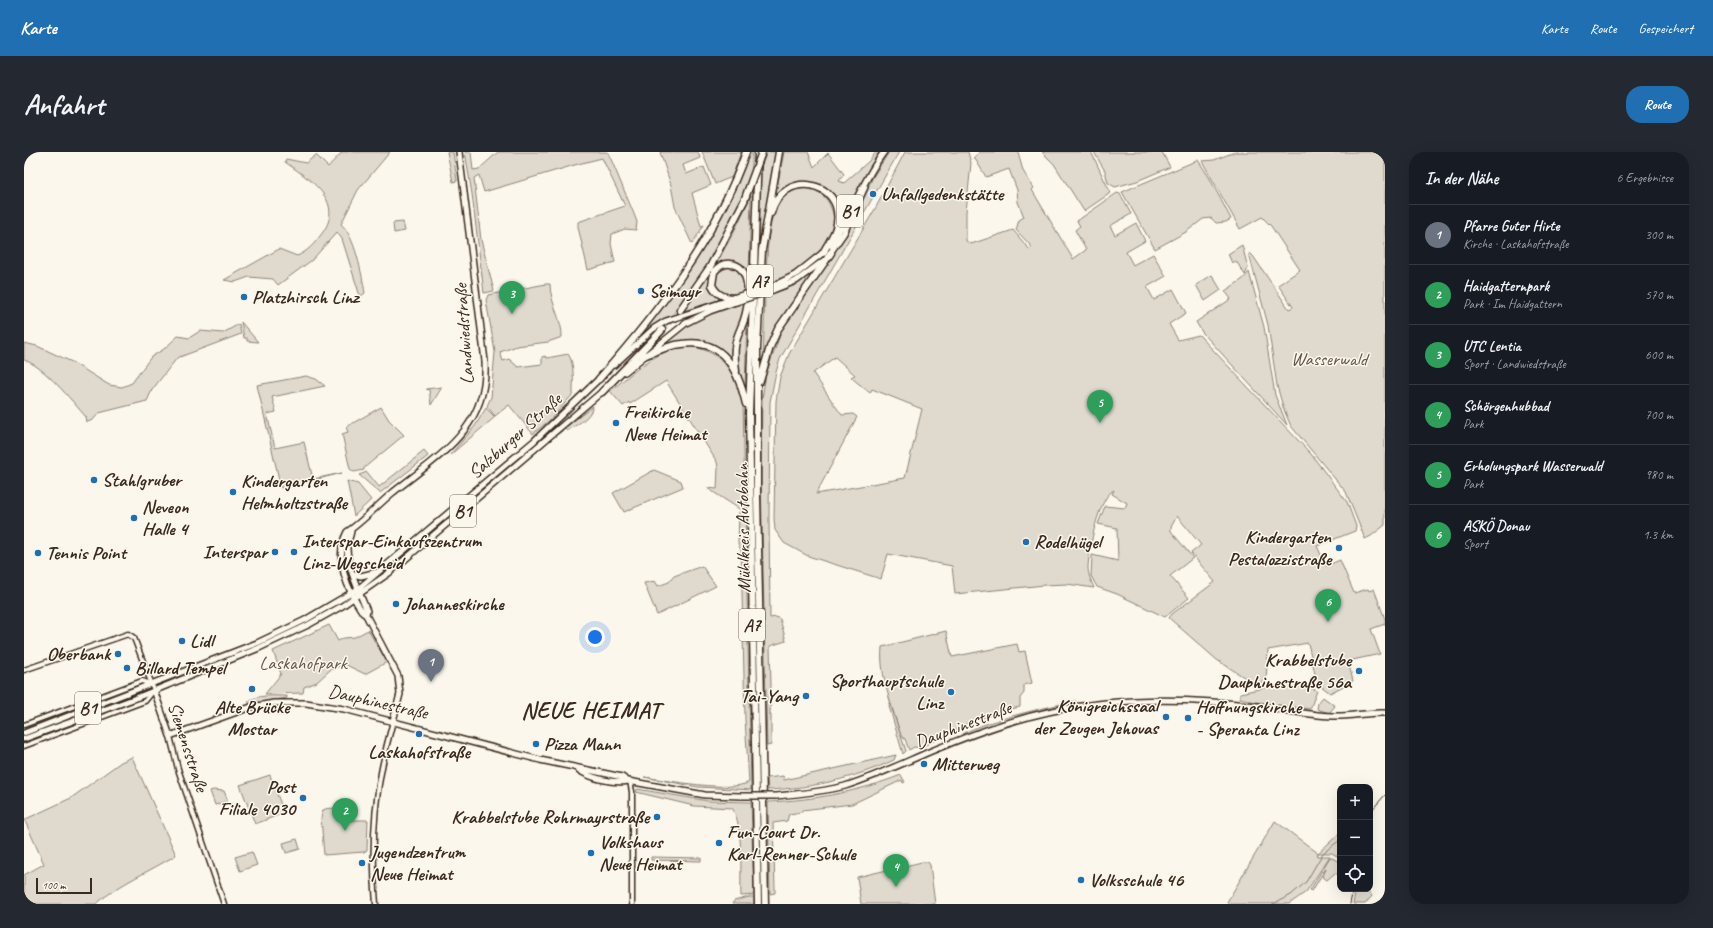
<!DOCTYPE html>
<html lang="de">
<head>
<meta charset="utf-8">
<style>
  :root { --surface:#171b24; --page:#242831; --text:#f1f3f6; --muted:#9ea1a6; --line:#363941; --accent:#1f6fb2 }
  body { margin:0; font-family:Caveat,sans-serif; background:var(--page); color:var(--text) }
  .controls { position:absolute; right:12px; bottom:12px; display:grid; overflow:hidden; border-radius:8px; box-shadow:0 4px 16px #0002 }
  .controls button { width:36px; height:36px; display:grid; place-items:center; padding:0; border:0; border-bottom:1px solid var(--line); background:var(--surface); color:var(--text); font:20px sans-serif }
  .scale { position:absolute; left:12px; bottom:10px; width:56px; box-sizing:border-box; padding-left:4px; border:2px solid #3b2a1e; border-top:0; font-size:11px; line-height:14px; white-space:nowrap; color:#3b2a1e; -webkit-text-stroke:3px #fbf7ec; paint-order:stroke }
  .you { position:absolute; left:571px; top:485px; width:14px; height:14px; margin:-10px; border:3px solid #fff; border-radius:50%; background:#1a73e8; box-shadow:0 0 0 6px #1a73e833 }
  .badge { display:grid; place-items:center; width:26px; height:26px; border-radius:50%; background:var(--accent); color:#fff; font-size:13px; font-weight:700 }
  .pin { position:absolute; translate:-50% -33px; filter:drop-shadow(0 1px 2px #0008) }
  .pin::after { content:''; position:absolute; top:21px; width:14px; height:12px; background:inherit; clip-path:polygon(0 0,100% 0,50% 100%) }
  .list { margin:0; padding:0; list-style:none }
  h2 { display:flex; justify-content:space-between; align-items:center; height:52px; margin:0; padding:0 16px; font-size:17px }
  h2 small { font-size:13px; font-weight:400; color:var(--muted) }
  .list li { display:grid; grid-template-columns:26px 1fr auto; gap:12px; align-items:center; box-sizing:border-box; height:60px; padding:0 16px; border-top:1px solid var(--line) }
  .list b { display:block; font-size:15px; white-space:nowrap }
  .list p { margin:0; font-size:13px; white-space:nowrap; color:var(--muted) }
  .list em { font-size:13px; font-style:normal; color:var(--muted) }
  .icon { flex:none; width:22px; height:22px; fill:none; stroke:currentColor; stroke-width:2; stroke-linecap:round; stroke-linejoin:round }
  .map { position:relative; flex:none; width:1361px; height:752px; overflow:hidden; border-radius:16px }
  header { display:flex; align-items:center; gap:24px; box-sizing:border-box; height:56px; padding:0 20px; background:var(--accent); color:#fff }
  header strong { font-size:19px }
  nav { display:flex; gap:22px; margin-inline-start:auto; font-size:14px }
  .intro { display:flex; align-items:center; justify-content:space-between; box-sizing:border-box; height:96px; padding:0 24px }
  h1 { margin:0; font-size:28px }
  .button { padding:10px 18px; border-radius:16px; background:var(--accent); color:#fff; font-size:14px; font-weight:700 }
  main { display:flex; gap:24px; padding:0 24px }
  aside { flex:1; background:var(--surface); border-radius:16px; box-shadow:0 4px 16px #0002 }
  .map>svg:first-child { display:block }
</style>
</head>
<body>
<header>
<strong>Karte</strong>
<nav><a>Karte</a><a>Route</a><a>Gespeichert</a></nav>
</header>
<div class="intro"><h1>Anfahrt</h1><a class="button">Route</a></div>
<main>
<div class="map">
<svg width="1361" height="752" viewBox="0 0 1361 752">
  <rect width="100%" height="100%" fill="#fbf7ec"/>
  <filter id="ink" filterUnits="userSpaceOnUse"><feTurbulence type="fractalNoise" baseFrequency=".025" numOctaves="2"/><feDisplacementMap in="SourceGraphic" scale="8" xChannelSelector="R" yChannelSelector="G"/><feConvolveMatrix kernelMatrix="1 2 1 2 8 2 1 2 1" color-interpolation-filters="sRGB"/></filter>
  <g filter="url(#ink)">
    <!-- green -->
    <path fill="#dfd9ce" stroke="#8d8276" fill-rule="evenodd" d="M318,0H366L334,38L317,72C331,84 338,123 341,141L337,144L335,141L318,87L313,80L288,108L254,133L249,127L225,125L211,130L200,128L255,97L273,104C283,100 290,92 296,84C324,50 286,28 261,10L262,7L282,11L292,3L304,15Z
      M423,0H429L433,29L429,30Z
      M441,0H447L449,18L455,17L474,0H584L610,62L613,70L612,78L601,77L588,82L587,92L591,110L564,118L554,75V70L601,54L578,6L554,12L460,40L455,23L450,26L457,88L470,139L460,141L448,42Z
      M636,0H674L676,6L659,13L662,22L680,15L687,33L668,41L677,74L680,73L668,92L651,55L647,33Z
      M678,0H717L708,25L691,32Z
      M724,0H728V24L717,51L687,108L649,162L636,170L603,199C652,140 702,74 724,0Z
      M743,0H752L736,98L735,20Z
      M760,0H784L790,15L805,0L804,1L820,22L815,29L820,31L845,9L852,0H855L821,62L816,61L815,55L787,31H773L752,41Z
      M865,0H875L756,207L752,220L746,250L745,366L746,466L752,465L756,467L762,489L746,494L747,533L746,563H747V593L743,594L737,325L738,247L742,222L759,175L823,80L849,25Z
      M881,0H944L947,11L942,60V89L947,92L989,78L1005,97L1008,95L992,78L995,68L1000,65L994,50L993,38L985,17L962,25L950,5L956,0H994L999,19L1010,36L1008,38L1049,107L1062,98L1051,78L1056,74L1053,69L1093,41L1096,42L1107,62L1086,74L1091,83L1112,71L1121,89L1102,100L1109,113L1129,102L1142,124L1123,135L1130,148L1149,137L1162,161L1145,172L1154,188L1175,183L1287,302L1323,350L1332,374L1331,379L1293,394L1302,414L1316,408L1330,441L1344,437L1345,439L1350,437L1361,467V472L1347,477L1356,502L1324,509L1329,529L1306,541L1293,531L1284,491L1244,498L1242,529L1231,532L1193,508L1145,466L1148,462L1191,430L1167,401L1177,393L1153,364L1147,375V379L1169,406L1146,424L1165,446L1141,465L1093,442L1073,435L1067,424L1068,403L1094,409L1093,376L1074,372L1081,354L1101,356L1103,351L1088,342L1090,338C1074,346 1065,397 1064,415C1064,422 1067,429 1070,436L1043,432L1021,433L931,442L928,414L864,402L857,427L784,404L760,391L751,378L750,367L752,249L756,225L765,202L851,57ZM811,205L831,223L827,225L829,227L846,241L848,237L898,257L881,326L792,342L833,265L829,262L818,263C807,249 799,235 789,221Z
      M1018,0H1067C1074,13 1079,27 1086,39L1085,42L1060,59L1030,12Z
      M1070,0H1138L1146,15L1113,29L1091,35L1084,31L1081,19Z
      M1211,0H1361V373L1347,384L1341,387L1322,340L1267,274L1260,258L1253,234L1244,173L1225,102L1226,101L1229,104L1265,157L1269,155L1254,133L1276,118L1247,74L1238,65L1216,77L1178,9L1190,8Z
      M1174,8L1185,25L1207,67L1202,70L1192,71L1187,66L1179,67L1162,80L1131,97L1098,40Z
      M785,36C796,40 803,45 807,56C822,91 769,124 742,132C743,110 742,57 761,42C768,37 776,37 785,36Z
      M727,43L725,125C710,89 668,122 695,146L694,148L656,160C686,125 709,86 727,43Z
      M379,70L381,79L370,81L369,71Z
      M1218,93L1224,116L1221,123L1212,109L1208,111L1204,102Z
      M704,115C718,116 721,126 721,139C705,144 685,144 693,121Z
      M1225,120L1240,175L1251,243L1263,273L1178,180L1172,170L1207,147L1201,139L1219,127Z
      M789,121L756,170L739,210L741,144L764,136Z
      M1188,123L1197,138L1181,149L1172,133Z
      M522,132H526C526,151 539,170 538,185L524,190L493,194L476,200L479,209L485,207L494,215L518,212V205L521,204L523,206L544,202C551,211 549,231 549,242L527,267L509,282L485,253L471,264L463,254L467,245L471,200L462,148L464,143Z
      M720,151L709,211L677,190L626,201L665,171L682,163Z
      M723,163L721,238C710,203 712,197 723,163Z
      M217,170L234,190L223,189V186H220Z
      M215,172L217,182L153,206L128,238L123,249L75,261L69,268L63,270L62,265C48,249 20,214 0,208V191L13,194L48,210L85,233L98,235L108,231L127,205L140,197L154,184L165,186L176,179L199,181Z
      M663,194C698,198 711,220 719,251L727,638L674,635L620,625C642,628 708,641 725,630L721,567L717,398L714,392L715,360L717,358L683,336L693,337L694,316L693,310L642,229L606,252L605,250L599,254L586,239C610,220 632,198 663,194Z
      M282,224L292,227L301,234L248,245L252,260L243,262L251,296L280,290L289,327L318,321L257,336L233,233Z
      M418,235L407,253L405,238L402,237Z
      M569,254C566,267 553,272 543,279L541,277L527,287Z
      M357,255L365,268L380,283L340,316V318L330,320L326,317L318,282L324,280L322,275Z
      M462,256L471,265L426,303L451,274Z
      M400,299L404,304L356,341L335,323L343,320L355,335Z
      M630,318L657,329L659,335L600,360L589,341Z
      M323,329L334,332L347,348L330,364Z
      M678,414L692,434L633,463L620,431L631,429L634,434L645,430L650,424Z
      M305,473L314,489L320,486L331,485L344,478L363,510L341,522L320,512L306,518L293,530L280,535L279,541L241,542L257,522L249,499Z
      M922,479L928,505L993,492L995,500L1001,499L1008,531L1000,533V541L996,546V555L978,559L942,572L896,596L890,595L885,598L881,587L877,584C869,556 855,524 858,495Z
      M1268,530L1283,533L1293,539L1286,557L1231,550L1216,546V541Z
      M263,544V546L226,552L224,550C231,542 252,544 263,544Z
      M1299,545L1311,554L1305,561L1293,557L1294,551Z
      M1052,549L986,567L935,585C949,571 1031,553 1052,549Z
      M866,551L882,599L879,602L865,554Z
      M872,603L870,608C829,627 788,636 744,638L743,626L759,624L760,628Z
      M108,605L152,703C125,720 96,731 72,752H3L0,747V723L20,712L1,669L2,667L47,646L97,610Z
      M246,623L260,661L231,672L216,633Z
      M877,623L881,630L879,631L878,628L828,652L778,658V660L765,662L763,669L749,671L751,737V741L746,742L744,650C790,648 834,640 877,623Z
      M613,637L684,649L727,650L730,743L717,744C716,724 720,672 708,656L670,654L612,640Z
      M189,638L200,639L204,649L191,653L186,639Z
      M323,654L326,668H344L343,698L340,700L300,703L297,666L299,658C306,654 315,659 323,654Z
      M1251,669L1294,701L1316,681V706L1308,701H1294L1293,704H1306L1282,740L1265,752H1204L1203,750Z
      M273,687L276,697L262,701L259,691Z
      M228,700L233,713L216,719L211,705Z
      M627,705L677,706V709L627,708Z
      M1306,705L1316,710V724L1311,721L1303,728L1299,725L1302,716L1288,739L1286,738Z
      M898,710H904L906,713L911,752H837L833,725Z
      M1332,737H1344L1343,738L1348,744L1341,752H1329Z
      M725,745H730V752H708L710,749Z"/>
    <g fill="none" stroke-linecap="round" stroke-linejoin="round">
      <!-- stream -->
      <path stroke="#85796d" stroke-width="1" d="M1249,752L1267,743L1282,730L1299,701L1316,688"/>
      <!-- highway-tunnel -->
      <path stroke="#d5cec3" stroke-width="6" stroke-dasharray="6 3" stroke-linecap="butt" d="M638,178L656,158"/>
      <defs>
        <path id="minor" d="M0,518L104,482L110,486L130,538L121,549L0,594
          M0,573L118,529L127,532
          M146,584L154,617L200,752
          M606,629L608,640V752
          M352,752C346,685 351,634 369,569"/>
        <path id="major" d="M806,93C827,64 838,29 860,0
          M804,104L820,81L841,35
          M749,134L771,123L801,99
          M749,138L772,129L799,109
          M590,213L629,177L642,169L708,147
          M601,220L662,171L686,159L712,150
          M327,378C327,383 324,388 323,393C322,412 336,442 343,459L342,463
          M329,422L337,424L353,420
          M130,538L146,584L227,555L250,551H282L320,557L516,608L598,625L604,629
          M369,569L376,542L374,524L342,463L339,461C324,439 309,406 323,380C336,372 354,353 367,342C414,304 465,277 461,209L435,0
          M0,581L233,491L281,468L334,437L510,289L577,225
          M0,587L112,546L235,496L284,473L318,454L365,421L580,238
          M555,618C566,626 590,632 604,629L681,643L718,644
          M752,644C775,642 798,640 821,634C850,625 877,612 905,600C943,584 983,569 1024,560C1091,545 1165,546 1233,554C1258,557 1283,563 1308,564C1326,565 1343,560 1361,561"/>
        <path id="highway" d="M734,0L725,262L734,752
          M747,61C758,17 820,28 813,71C812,82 804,91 799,101
          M710,146C700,146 693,143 688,133L690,120C694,115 699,111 706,112C729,113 725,153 720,168C717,177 712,185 711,195C710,203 711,211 712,219
          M656,158L686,115L720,49
          M619,204C632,200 644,193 658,192C700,186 714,218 722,252
          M575,227C635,159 692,86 722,0
          M736,229L746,195L754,177L807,101
          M578,240L638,178
          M741,752L733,344V196L738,98L755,0"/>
      </defs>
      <!-- minor casing -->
      <use href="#minor" stroke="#3b2a1e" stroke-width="7"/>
      <!-- major casing -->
      <use href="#major" stroke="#3b2a1e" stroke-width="8"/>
      <!-- highway casing -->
      <use href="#highway" stroke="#3b2a1e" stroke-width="9"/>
      <!-- minor -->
      <use href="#minor" stroke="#fbf7ec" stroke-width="4"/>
      <!-- major -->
      <use href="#major" stroke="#fbf7ec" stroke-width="5"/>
      <!-- highway -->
      <use href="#highway" stroke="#fbf7ec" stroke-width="6"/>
      <!-- tram -->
      <path stroke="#3b2a1e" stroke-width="1" d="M1346,660L1361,643
        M1326,752L1329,737"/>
      <defs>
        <path id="major-bridge" d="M712,145L749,134
          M712,150L749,138
          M718,644H752"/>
        <path id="highway-bridge" d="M720,49L738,0"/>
      </defs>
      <!-- major-bridge casing -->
      <use href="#major-bridge" stroke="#3b2a1e" stroke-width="8" stroke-linecap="butt"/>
      <!-- highway-bridge casing -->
      <use href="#highway-bridge" stroke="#3b2a1e" stroke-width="9" stroke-linecap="butt"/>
      <!-- major-bridge -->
      <use href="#major-bridge" stroke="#fbf7ec" stroke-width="5"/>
      <!-- highway-bridge -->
      <use href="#highway-bridge" stroke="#fbf7ec" stroke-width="6"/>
    </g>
  </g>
  <!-- markers -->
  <g fill="#1f6fb2" stroke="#fbf7ec" stroke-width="1.5">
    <circle cx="849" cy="42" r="4"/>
    <circle cx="617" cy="139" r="4"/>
    <circle cx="220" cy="145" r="4"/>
    <circle cx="592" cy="271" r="4"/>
    <circle cx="70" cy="328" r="4"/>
    <circle cx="209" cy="340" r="4"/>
    <circle cx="110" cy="366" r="4"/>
    <circle cx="1002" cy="390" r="4"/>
    <circle cx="1315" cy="396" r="4"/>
    <circle cx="251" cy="400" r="4"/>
    <circle cx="270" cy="400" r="4"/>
    <circle cx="14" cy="401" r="4"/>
    <circle cx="372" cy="452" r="4"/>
    <circle cx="158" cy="489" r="4"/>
    <circle cx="94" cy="502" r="4"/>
    <circle cx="103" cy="516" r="4"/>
    <circle cx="1335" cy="519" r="4"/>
    <circle cx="228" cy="537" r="4"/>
    <circle cx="927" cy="540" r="4"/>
    <circle cx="782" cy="544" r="4"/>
    <circle cx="1142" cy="565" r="4"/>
    <circle cx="1164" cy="566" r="4"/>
    <circle cx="395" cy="582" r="4"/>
    <circle cx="512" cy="592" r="4"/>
    <circle cx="900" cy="612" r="4"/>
    <circle cx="279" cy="646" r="4"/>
    <circle cx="633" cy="665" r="4"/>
    <circle cx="695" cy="691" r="4"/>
    <circle cx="567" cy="701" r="4"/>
    <circle cx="338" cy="711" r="4"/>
    <circle cx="1057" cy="728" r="4"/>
  </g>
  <g text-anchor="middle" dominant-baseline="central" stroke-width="3" stroke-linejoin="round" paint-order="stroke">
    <!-- shield labels -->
    <g fill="#fbf7ec" stroke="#75685c" stroke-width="1">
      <rect x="813" y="43" width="26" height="32" rx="3"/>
      <rect x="723" y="113" width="26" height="32" rx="3"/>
      <rect x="426" y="343" width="26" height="32" rx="3"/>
      <rect x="715" y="457" width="26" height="32" rx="3"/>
      <rect x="51" y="540" width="26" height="32" rx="3"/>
    </g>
    <g font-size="18" font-weight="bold" fill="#3b2a1e">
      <text x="826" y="59">B1</text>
      <text x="736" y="129">A7</text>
      <text x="439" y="359">B1</text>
      <text x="728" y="473">A7</text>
      <text x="64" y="556">B1</text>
    </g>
    <!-- poi labels -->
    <g font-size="19" font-weight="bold" fill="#3b2a1e" stroke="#fbf7ec" text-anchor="start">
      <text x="857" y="42">Unfallgedenkstätte</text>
      <text x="625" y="139">Seimayr</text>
      <text x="228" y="145">Platzhirsch Linz</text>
      <text x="600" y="260">Freikirche<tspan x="600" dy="22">Neue Heimat</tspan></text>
      <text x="78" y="328">Stahlgruber</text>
      <text x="217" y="329">Kindergarten<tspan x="217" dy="22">Helmholtzstraße</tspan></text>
      <text x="118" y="355">Neveon<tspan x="118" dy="22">Halle 4</tspan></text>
      <text x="1307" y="385" text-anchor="end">Kindergarten<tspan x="1307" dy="22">Pestalozzistraße</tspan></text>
      <text x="278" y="389">Interspar-Einkaufszentrum<tspan x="278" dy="22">Linz-Wegscheid</tspan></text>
      <text x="1010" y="390">Rodelhügel</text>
      <text x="243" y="400" text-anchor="end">Interspar</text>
      <text x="22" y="401">Tennis Point</text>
      <text x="380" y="452">Johanneskirche</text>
      <text x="166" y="489">Lidl</text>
      <text x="86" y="502" text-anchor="end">Oberbank</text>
      <text x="1327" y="508" text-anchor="end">Krabbelstube<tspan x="1327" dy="22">Dauphinestraße 56a</tspan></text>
      <text x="111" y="516">Billard Tempel</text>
      <text x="919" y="529" text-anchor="end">Sporthauptschule<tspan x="919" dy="22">Linz</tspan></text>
      <text x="774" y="544" text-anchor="end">Tai-Yang</text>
      <text x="1134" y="554" text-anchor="end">Königreichssaal<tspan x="1134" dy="22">der Zeugen Jehovas</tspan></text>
      <text x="228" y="555" text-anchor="middle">Alte Brücke<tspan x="228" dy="22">Mostar</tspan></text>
      <text x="1172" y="555">Hoffnungskirche<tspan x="1172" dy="22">- Speranta Linz</tspan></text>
      <text x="520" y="592">Pizza Mann</text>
      <text x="395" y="600" text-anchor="middle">Laskahofstraße</text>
      <text x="908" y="612">Mitterweg</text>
      <text x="271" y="635" text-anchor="end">Post<tspan x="271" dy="22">Filiale 4030</tspan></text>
      <text x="625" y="665" text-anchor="end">Krabbelstube Rohrmayrstraße</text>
      <text x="703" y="680">Fun-Court Dr.<tspan x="703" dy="22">Karl-Renner-Schule</tspan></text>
      <text x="575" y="690">Volkshaus<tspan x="575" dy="22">Neue Heimat</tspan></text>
      <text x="346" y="700">Jugendzentrum<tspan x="346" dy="22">Neue Heimat</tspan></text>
      <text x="1065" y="728">Volksschule 46</text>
    </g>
    <!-- street labels -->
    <g font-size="19" fill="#3b2a1e" stroke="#fbf7ec">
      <text transform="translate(440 182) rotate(-94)">Landwiedstraße</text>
      <text transform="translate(491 284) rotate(-42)">Salzburger Straße</text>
      <text transform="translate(719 376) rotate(-91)">Mühlkreis Autobahn</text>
      <text transform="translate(354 550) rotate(13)">Dauphinestraße</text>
      <text transform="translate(939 573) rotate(-21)">Dauphinestraße</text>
      <text transform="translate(164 595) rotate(72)">Siemensstraße</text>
    </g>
    <!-- park labels -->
    <g font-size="19" fill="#64564a" stroke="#fbf7ec">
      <text x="1305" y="207">Wasserwald</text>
      <text x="279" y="511">Laskahofpark</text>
    </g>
    <!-- district labels -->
    <g font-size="23" font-weight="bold" letter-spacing="1" fill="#3b2a1e" stroke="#fbf7ec">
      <text x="567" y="558">NEUE HEIMAT</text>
    </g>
  </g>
</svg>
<div class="controls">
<button>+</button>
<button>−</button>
<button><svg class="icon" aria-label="locate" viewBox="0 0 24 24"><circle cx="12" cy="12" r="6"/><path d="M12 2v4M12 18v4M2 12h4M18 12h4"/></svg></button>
</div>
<div class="scale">100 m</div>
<div class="you"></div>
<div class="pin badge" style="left:407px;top:530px;background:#6b7280">1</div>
<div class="pin badge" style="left:321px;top:679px;background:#2e9e5b">2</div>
<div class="pin badge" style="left:488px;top:162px;background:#2e9e5b">3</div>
<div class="pin badge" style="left:872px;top:735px;background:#2e9e5b">4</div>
<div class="pin badge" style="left:1076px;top:271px;background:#2e9e5b">5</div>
<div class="pin badge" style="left:1304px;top:470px;background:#2e9e5b">6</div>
</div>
<aside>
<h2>In der Nähe<small>6 Ergebnisse</small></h2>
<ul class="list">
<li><span class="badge" style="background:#6b7280">1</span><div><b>Pfarre Guter Hirte</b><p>Kirche · Laskahofstraße</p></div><em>300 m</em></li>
<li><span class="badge" style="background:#2e9e5b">2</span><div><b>Haidgatternpark</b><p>Park · Im Haidgattern</p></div><em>570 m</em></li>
<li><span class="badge" style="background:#2e9e5b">3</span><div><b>UTC Lentia</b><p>Sport · Landwiedstraße</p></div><em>600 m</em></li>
<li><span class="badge" style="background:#2e9e5b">4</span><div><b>Schörgenhubbad</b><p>Park</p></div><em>700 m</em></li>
<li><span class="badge" style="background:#2e9e5b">5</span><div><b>Erholungspark Wasserwald</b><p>Park</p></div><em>980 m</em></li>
<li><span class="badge" style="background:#2e9e5b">6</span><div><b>ASKÖ Donau</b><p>Sport</p></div><em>1.3 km</em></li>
</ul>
</aside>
</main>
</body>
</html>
